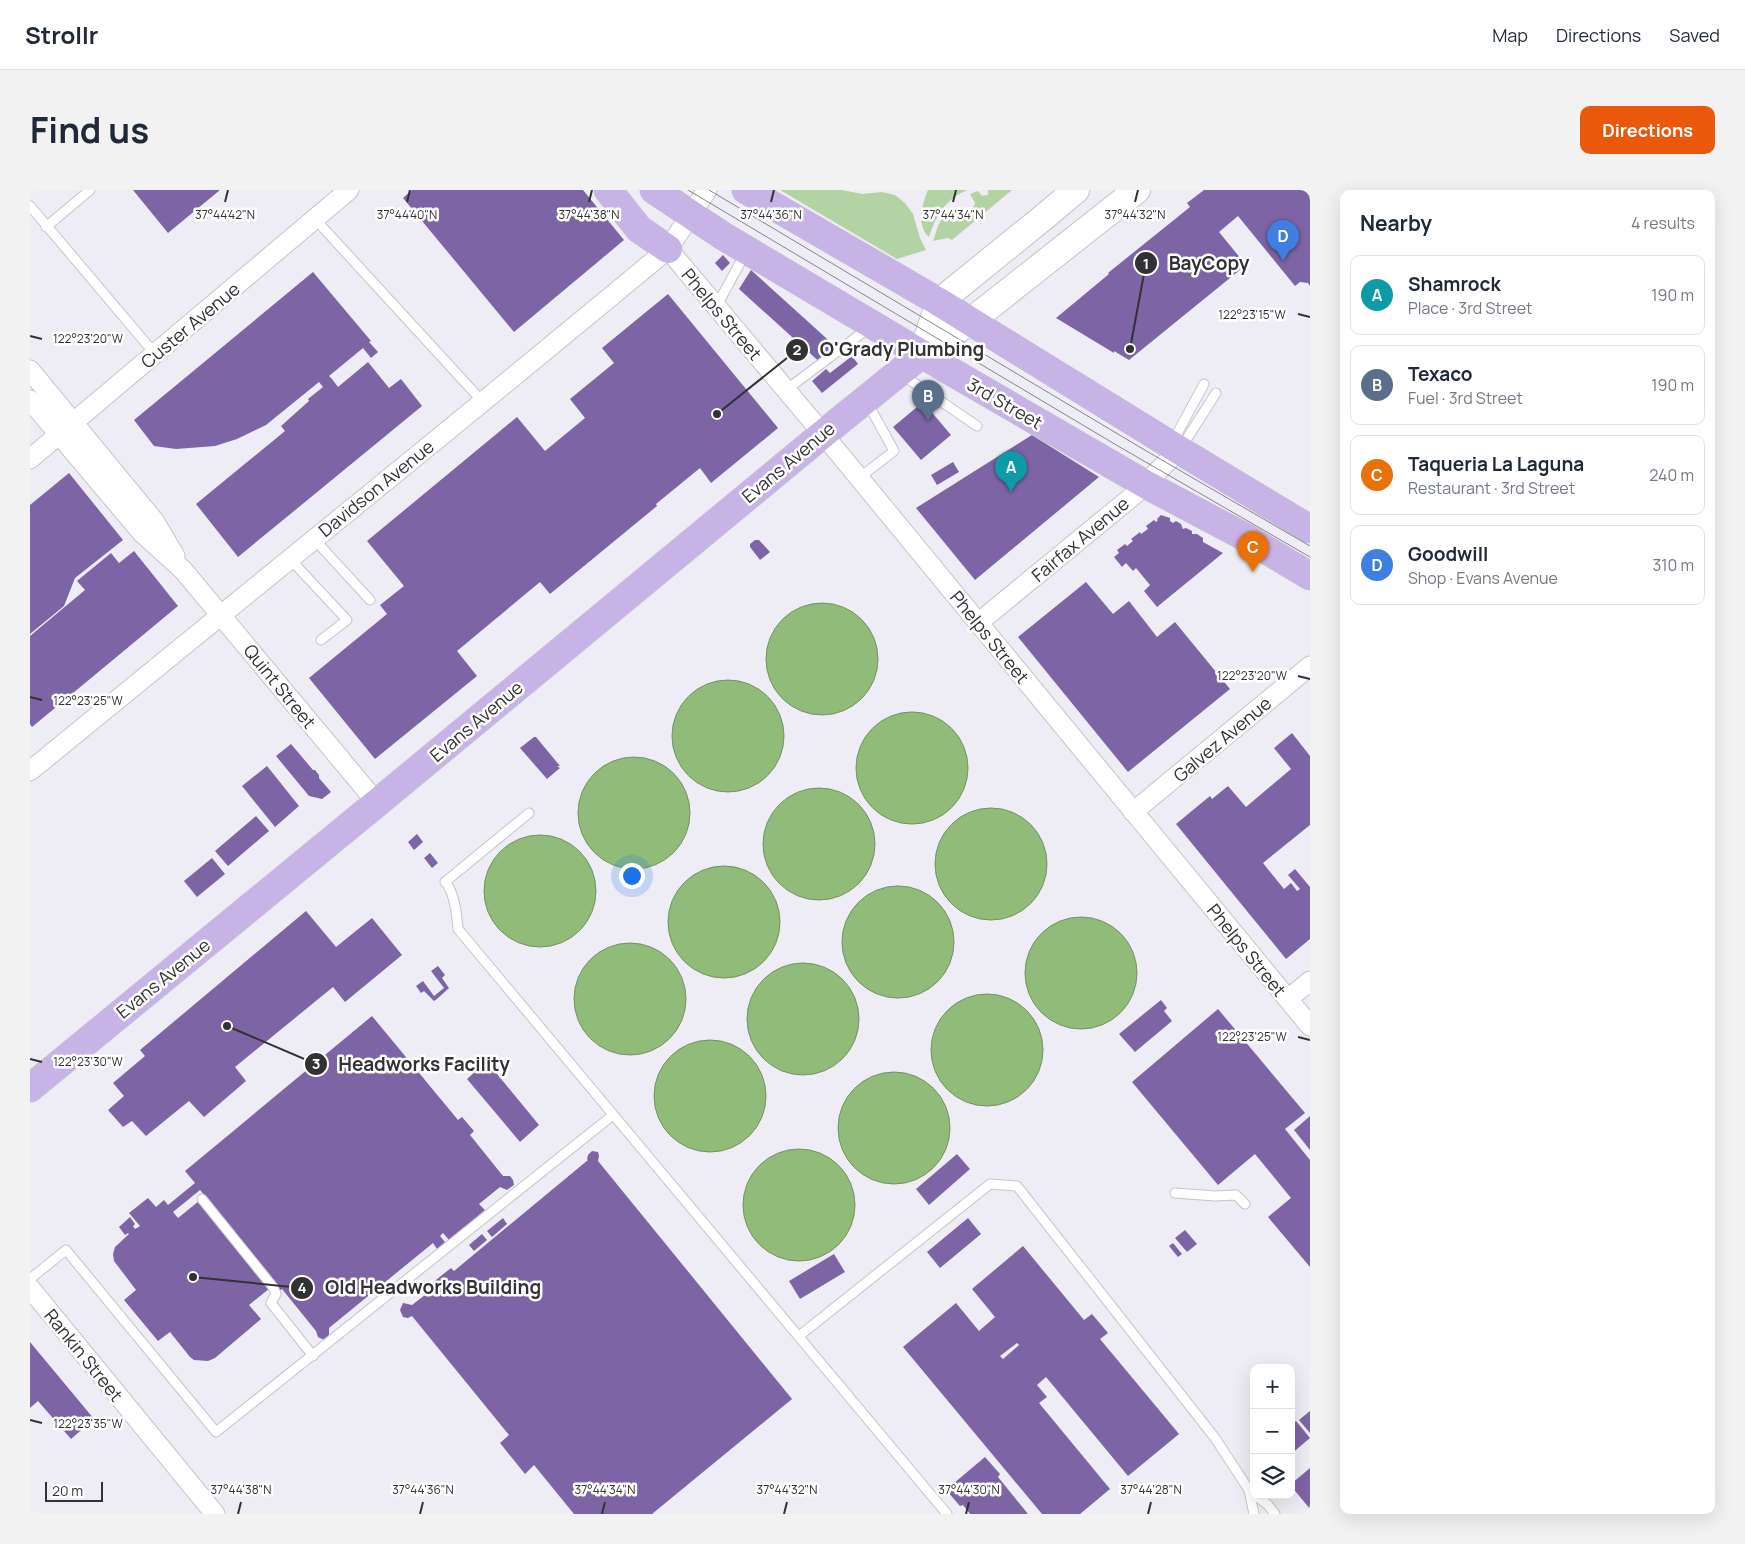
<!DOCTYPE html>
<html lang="en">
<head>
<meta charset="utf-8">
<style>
  :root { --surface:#fff; --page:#f2f2f3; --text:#1f2937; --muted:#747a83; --line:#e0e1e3; --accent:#ea580c }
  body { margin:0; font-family:Manrope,sans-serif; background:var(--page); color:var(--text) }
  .controls { position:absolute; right:15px; bottom:15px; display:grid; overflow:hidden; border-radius:10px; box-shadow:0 5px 20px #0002 }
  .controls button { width:45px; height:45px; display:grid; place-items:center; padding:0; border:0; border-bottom:1px solid var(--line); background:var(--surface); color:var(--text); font:25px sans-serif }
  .scale { position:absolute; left:15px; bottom:12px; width:58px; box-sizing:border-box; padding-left:5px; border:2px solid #323134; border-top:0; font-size:14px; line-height:18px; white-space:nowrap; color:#323134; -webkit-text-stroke:4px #fff; paint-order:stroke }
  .you { position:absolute; left:601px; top:685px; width:18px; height:18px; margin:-12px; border:4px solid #fff; border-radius:50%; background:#1a73e8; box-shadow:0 0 0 8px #1a73e833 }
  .badge { display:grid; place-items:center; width:32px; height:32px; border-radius:50%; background:var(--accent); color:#fff; font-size:16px; font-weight:700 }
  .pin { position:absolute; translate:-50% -41px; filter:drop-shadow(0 1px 2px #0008) }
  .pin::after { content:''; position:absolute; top:26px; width:18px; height:15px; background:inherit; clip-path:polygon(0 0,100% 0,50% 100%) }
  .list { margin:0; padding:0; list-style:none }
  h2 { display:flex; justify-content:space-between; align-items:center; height:65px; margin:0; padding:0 20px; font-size:21px }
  h2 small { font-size:16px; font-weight:400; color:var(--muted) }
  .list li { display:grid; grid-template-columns:32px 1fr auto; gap:15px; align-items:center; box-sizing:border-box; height:80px; margin:0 10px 10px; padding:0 10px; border:1px solid var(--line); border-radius:10px }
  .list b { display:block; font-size:19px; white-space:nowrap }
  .list p { margin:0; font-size:16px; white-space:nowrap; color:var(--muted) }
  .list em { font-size:16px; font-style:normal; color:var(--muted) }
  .icon { flex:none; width:28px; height:28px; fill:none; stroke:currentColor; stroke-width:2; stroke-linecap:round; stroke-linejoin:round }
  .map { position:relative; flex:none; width:1280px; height:1324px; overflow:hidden; border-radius:10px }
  header { display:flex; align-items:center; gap:30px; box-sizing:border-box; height:70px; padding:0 25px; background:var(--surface); border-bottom:1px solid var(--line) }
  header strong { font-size:24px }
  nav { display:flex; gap:28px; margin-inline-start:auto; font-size:18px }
  .intro { display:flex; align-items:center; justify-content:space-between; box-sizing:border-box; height:120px; padding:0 30px }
  h1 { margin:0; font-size:35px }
  .button { padding:12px 22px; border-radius:10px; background:var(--accent); color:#fff; font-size:18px; font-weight:700 }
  main { display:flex; gap:30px; padding:0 30px }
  aside { flex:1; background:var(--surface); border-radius:10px; box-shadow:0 5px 20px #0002 }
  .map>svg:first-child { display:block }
</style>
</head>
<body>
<header>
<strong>Strollr</strong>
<nav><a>Map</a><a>Directions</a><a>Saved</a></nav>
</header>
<div class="intro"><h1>Find us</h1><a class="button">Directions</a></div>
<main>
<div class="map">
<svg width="1280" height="1324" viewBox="0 0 1280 1324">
  <rect width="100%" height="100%" fill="#eeecf4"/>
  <!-- green -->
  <path fill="#b4d3a4" d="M750,0H812L832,4L852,2L865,5L875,13L883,24L890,48L896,60L867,69Z
    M898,0H937C915,10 907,24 899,47C886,36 892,14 898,0Z
    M958,0H982L922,50L918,48L903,51L908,36L914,24L922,31L925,32L934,26L944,16L945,13L940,4L948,1L952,6L958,5Z"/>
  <!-- water -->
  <path fill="#90bb79" stroke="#749264" d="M736 469a56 56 0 1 1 112 0a56 56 0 1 1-112 0Z
    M642 546a56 56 0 1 1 112 0a56 56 0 1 1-112 0Z
    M826 578a56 56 0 1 1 112 0a56 56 0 1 1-112 0Z
    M548 623a56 56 0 1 1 112 0a56 56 0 1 1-112 0Z
    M733 654a56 56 0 1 1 112 0a56 56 0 1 1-112 0Z
    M905 674a56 56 0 1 1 112 0a56 56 0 1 1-112 0Z
    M454 701a56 56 0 1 1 112 0a56 56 0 1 1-112 0Z
    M638 732a56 56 0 1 1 112 0a56 56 0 1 1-112 0Z
    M812 752a56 56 0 1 1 112 0a56 56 0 1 1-112 0Z
    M995 783a56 56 0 1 1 112 0a56 56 0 1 1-112 0Z
    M544 809a56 56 0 1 1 112 0a56 56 0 1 1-112 0Z
    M717 829a56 56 0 1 1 112 0a56 56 0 1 1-112 0Z
    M901 860a56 56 0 1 1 112 0a56 56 0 1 1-112 0Z
    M624 906a56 56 0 1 1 112 0a56 56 0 1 1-112 0Z
    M808 938a56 56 0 1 1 112 0a56 56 0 1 1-112 0Z
    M713 1015a56 56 0 1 1 112 0a56 56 0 1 1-112 0Z"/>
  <!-- building -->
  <path fill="#7d64a4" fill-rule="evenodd" d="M103,0H190L138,43Z
    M382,0H553L594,50L484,142L373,8Z
    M1174,0H1280V96L1278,93L1270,92L1265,96L1208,26L1189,42L1216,75L1099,170L1084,161V163L1026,128L1079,84L1078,83L1160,17L1157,13Z
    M693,65L700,73L692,81L685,73Z
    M721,80L806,157L794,176L709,99Z
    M283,82L341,151L339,152L348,162L341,168L333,158L299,186L302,189L308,197L338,172L359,198L371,189L392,216L208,367L166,314L255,241L251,236L279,211L278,209L293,197L289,192L236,235L207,249L185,256L146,259L124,256L104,230Z
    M638,104L748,238L681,293L670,278L626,314L627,316L520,404L510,392L427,461L447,486L345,569L279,488L357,424L350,415L374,396L337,351L487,227L515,261L555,228L540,209L584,173L572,158Z
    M822,166L828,174L792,203L782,191L796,179L800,183Z
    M893,212L921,245L891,270L863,237Z
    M1002,245L1069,287L945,390L886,318Z
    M923,272L929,282L907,295L901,285Z
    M39,283L93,350L45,388L34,416L0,444V315Z
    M1131,325L1140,328V331L1143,333L1146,331L1151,334L1153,339L1156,338L1162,341V344H1167L1173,348V352L1193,363L1127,417L1114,401L1120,395L1106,378L1103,381L1096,373L1092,377L1084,367L1089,363L1087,360L1095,354L1097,356L1103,351L1101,349L1110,342L1111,344L1118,339L1116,336L1124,330L1126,332L1128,330L1127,329Z
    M725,350H729L740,362L730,370L720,357V354Z
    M104,361L148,416L2,537L0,534V446L55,400L47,391L81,363L89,373Z
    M1056,392L1083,424L1099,411L1127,447L1145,432L1200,499L1098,582L988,447Z
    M1262,543L1280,566V635L1233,673L1254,699L1261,693L1267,701L1270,699L1258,685L1265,679L1280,697V749L1256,769L1146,634L1180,606L1182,609L1198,596L1216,617L1261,579L1244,558Z
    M504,547H506L530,576H527L530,578L517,589L490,558Z
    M261,554L283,580H285L289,585V588L301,602L292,609L279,606L246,566Z
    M237,576L269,616L245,637L212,596Z
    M226,626L239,641L198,676L185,661Z
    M387,644L393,652L384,660L378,652Z
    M400,663L408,673L402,678L394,668Z
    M182,668L195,684L167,707L154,691Z
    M276,721L306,757L342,728L372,765L315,812L303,797L205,877L216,891L174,927L159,911L116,946L102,931L93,937L78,920L94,906L83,893L115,866L110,860Z
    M408,776L415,785L412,788L419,798L407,809L404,811L394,801L391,803L386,796L393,791L404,806L414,798L401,781Z
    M1131,810L1137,818L1134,821L1142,831L1105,862L1089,844Z
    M1188,819L1275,923L1255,939L1280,970V1077L1238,1027L1261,1008L1225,964L1188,995L1102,892Z
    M342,826L428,930L432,927L444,941L440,945L473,986H480L483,990L484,995L477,1000L470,997L449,1014L455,1020L419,1050L413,1043L410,1046L415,1052L407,1059L403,1053L299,1138V1146L296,1149H292L288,1147L286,1141L252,1099L249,1101L237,1087L240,1085L170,1000L143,1022L148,1028L169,1011L240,1098L219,1115L231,1129L185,1168L178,1171L164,1170L160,1167L140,1142L128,1151L94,1110L106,1100L84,1071L83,1064L85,1057L99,1044L98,1043L95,1045L89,1037L100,1027L105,1034L103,1036L105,1039L110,1036L99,1023L118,1008L126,1017L134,1010L138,1015L165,993L155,981Z
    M456,872L458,873L509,935L490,952L437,889Z
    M1280,926V960L1264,940Z
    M562,961L568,962L569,966L568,971L762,1209L622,1324H544L504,1275L495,1284L470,1253L479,1245L382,1126L378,1128L373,1127L370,1120L373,1113L382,1115L400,1101L397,1097L421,1078L424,1081L558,970L557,969L558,965Z
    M927,964L940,979L899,1015L886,999Z
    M473,1028L477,1034L462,1047L457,1041Z
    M938,1028L951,1044L910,1078L897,1062Z
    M1155,1040L1167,1054L1157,1062L1145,1048Z
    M452,1044L457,1050L444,1061L439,1055Z
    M1143,1053L1152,1064L1148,1067L1139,1056Z
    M993,1056L1054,1130L1062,1124L1078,1143L1070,1149L1149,1244L1098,1286L1016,1187L1007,1195L1017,1207L1009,1213L1080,1299L1050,1324H1012L873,1157L926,1113L949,1141L965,1127L942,1099ZM987,1153L989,1155L973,1169L970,1166Z
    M804,1064L815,1082L770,1109L759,1091Z
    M0,1152L64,1229L41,1249L8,1211L0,1218Z
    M1280,1221V1243L1269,1230Z
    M1266,1231L1280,1248L1261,1264V1235Z
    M955,1267L970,1284L968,1287L998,1324H940L933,1315L930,1316L917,1301V1299Z
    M1280,1278V1319L1261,1296V1294Z"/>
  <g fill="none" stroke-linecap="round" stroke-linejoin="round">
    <defs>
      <path id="service" d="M0,16L125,164
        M285,29L452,211
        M16,37L60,0
        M686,117L716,62
        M871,184L947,236
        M756,200L840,137
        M1142,253L1174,194
        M1151,258L1186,203
        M829,288L864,261L837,212
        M284,349L340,410
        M260,369L317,430L291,450
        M499,623L415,692C424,701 427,726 428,739L917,1324
        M1145,1003L1185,1006L1206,1005L1215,1014
        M172,1009L243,1097L246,1104L241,1113L283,1166
        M0,1089L36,1060L186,1242L583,925
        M769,1146L960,994L987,996L1185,1248L1219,1300L1224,1324
        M1225,1305L1238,1315L1245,1324"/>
      <path id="minor" d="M638,59L793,244L1280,836
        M0,180L125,332L145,366
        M0,210L112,343L153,380L347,613
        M0,269L319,0
        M948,433L1104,305L1149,260
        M0,581C212,407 427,235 638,59L677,0
        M1103,622L1280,476
        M1258,809L1280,791
        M0,1098L185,1324"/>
      <path id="secondary" d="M892,164L941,131L1107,0
        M892,164L909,112L1014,27L1046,0"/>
      <path id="primary" d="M578,0L609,39L638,59
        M624,0L693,46L922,182L1115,294L1213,346L1280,386
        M716,0L909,112L1149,260L1280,339
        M0,898L347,613L793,244L892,164"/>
    </defs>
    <!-- service casing -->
    <use href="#service" stroke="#c7c4cb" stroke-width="11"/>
    <!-- minor casing -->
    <use href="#minor" stroke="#c7c4cb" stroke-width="21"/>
    <!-- secondary casing -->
    <use href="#secondary" stroke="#c7c4cb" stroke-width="28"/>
    <!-- primary casing -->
    <use href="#primary" stroke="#cac9ca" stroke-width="29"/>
    <!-- service -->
    <use href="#service" stroke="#fff" stroke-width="9"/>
    <!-- minor -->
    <use href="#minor" stroke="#fff" stroke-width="19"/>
    <!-- secondary -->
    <use href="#secondary" stroke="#fff" stroke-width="26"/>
    <!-- primary -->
    <use href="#primary" stroke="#c7b3e6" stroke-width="28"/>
    <!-- tram -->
    <path stroke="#858489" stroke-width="1" d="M658,0L1088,256L1280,367
      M679,0L1113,259L1280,356"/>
  </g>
  <!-- ticks -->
  <path fill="none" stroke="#323134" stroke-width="2" d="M195,12L198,0M377,12L380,0M559,12L562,0M741,12L744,0M923,12L926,0M1105,12L1108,0M1268,124L1280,127M0,146L12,149M1268,486L1280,489M0,507L12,510M1268,847L1280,850M0,869L12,872M0,1230L12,1233M208,1324L211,1312M390,1324L393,1312M572,1324L575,1312M754,1324L757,1312M936,1324L939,1312M1118,1324L1121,1312"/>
  <g text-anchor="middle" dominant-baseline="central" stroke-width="5" stroke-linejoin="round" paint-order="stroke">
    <!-- street labels -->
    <g font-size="18" fill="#323134" stroke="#fff">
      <text transform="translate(692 124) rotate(50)">Phelps Street</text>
      <text transform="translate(160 135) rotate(-40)">Custer Avenue</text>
      <text transform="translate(975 213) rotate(30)">3rd Street</text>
      <text transform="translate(758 272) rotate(-40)">Evans Avenue</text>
      <text transform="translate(346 298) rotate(-39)">Davidson Avenue</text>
      <text transform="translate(1050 349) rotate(-40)">Fairfax Avenue</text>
      <text transform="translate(960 447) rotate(51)">Phelps Street</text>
      <text transform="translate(250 496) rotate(51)">Quint Street</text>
      <text transform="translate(446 531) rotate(-40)">Evans Avenue</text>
      <text transform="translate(1192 549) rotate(-40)">Galvez Avenue</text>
      <text transform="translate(1217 760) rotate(51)">Phelps Street</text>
      <text transform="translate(133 788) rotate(-39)">Evans Avenue</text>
      <text transform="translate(54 1165) rotate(51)">Rankin Street</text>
    </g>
  </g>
  <g font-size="12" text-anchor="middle" fill="#323134" stroke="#fff" stroke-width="5" stroke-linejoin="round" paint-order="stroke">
    <text x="377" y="29">37°44'40"N</text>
    <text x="559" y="29">37°44'38"N</text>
    <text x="741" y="29">37°44'36"N</text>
    <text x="923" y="29">37°44'34"N</text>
    <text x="1105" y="29">37°44'32"N</text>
    <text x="195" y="29">37°44'42"N</text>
    <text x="1222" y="129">122°23'15"W</text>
    <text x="58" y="153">122°23'20"W</text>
    <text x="1222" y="490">122°23'20"W</text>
    <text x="58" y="515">122°23'25"W</text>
    <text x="1222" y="851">122°23'25"W</text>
    <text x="58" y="876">122°23'30"W</text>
    <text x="58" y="1238">122°23'35"W</text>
    <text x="211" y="1304">37°44'38"N</text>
    <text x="393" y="1304">37°44'36"N</text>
    <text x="575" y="1304">37°44'34"N</text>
    <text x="757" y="1304">37°44'32"N</text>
    <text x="939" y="1304">37°44'30"N</text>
    <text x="1121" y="1304">37°44'28"N</text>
  </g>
  <!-- callouts -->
  <path fill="none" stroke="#323134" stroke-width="2" d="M1100 159L1116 73M687 224L767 160M197 836L286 874M163 1087L272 1098"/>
  <g fill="#323134" stroke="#fff" stroke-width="2">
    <circle cx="1100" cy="159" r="5"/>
    <circle cx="687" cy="224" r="5"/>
    <circle cx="197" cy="836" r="5"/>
    <circle cx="163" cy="1087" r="5"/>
    <circle cx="1116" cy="73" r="12"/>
    <circle cx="767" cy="160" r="12"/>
    <circle cx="286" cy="874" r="12"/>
    <circle cx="272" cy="1098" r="12"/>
  </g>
  <g font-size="15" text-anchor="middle" font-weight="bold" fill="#fff">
    <text x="1116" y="79">1</text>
    <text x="767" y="165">2</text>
    <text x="286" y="879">3</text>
    <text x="272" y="1103">4</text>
  </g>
  <g font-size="19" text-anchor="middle" font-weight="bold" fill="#323134" stroke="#fff" stroke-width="5" stroke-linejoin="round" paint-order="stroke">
    <text x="1179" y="80">BayCopy</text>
    <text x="872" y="166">O'Grady Plumbing</text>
    <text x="394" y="881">Headworks Facility</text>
    <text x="403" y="1104">Old Headworks Building</text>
  </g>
</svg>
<div class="controls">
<button>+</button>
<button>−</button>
<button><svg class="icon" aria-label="layers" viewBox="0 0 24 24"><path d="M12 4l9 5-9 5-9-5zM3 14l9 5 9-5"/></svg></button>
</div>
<div class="scale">20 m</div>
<div class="you"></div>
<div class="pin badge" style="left:981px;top:302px;background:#0f9aa8">A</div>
<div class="pin badge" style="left:898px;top:231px;background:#5c6f8a">B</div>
<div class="pin badge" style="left:1223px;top:382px;background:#e8710a">C</div>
<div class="pin badge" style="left:1253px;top:71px;background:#3f7fe0">D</div>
</div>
<aside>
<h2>Nearby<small>4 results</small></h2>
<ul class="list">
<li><span class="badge" style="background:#0f9aa8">A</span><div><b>Shamrock</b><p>Place · 3rd Street</p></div><em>190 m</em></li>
<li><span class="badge" style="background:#5c6f8a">B</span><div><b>Texaco</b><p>Fuel · 3rd Street</p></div><em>190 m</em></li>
<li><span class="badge" style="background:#e8710a">C</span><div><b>Taqueria La Laguna</b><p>Restaurant · 3rd Street</p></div><em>240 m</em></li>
<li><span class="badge" style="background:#3f7fe0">D</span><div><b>Goodwill</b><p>Shop · Evans Avenue</p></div><em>310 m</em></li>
</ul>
</aside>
</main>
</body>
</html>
